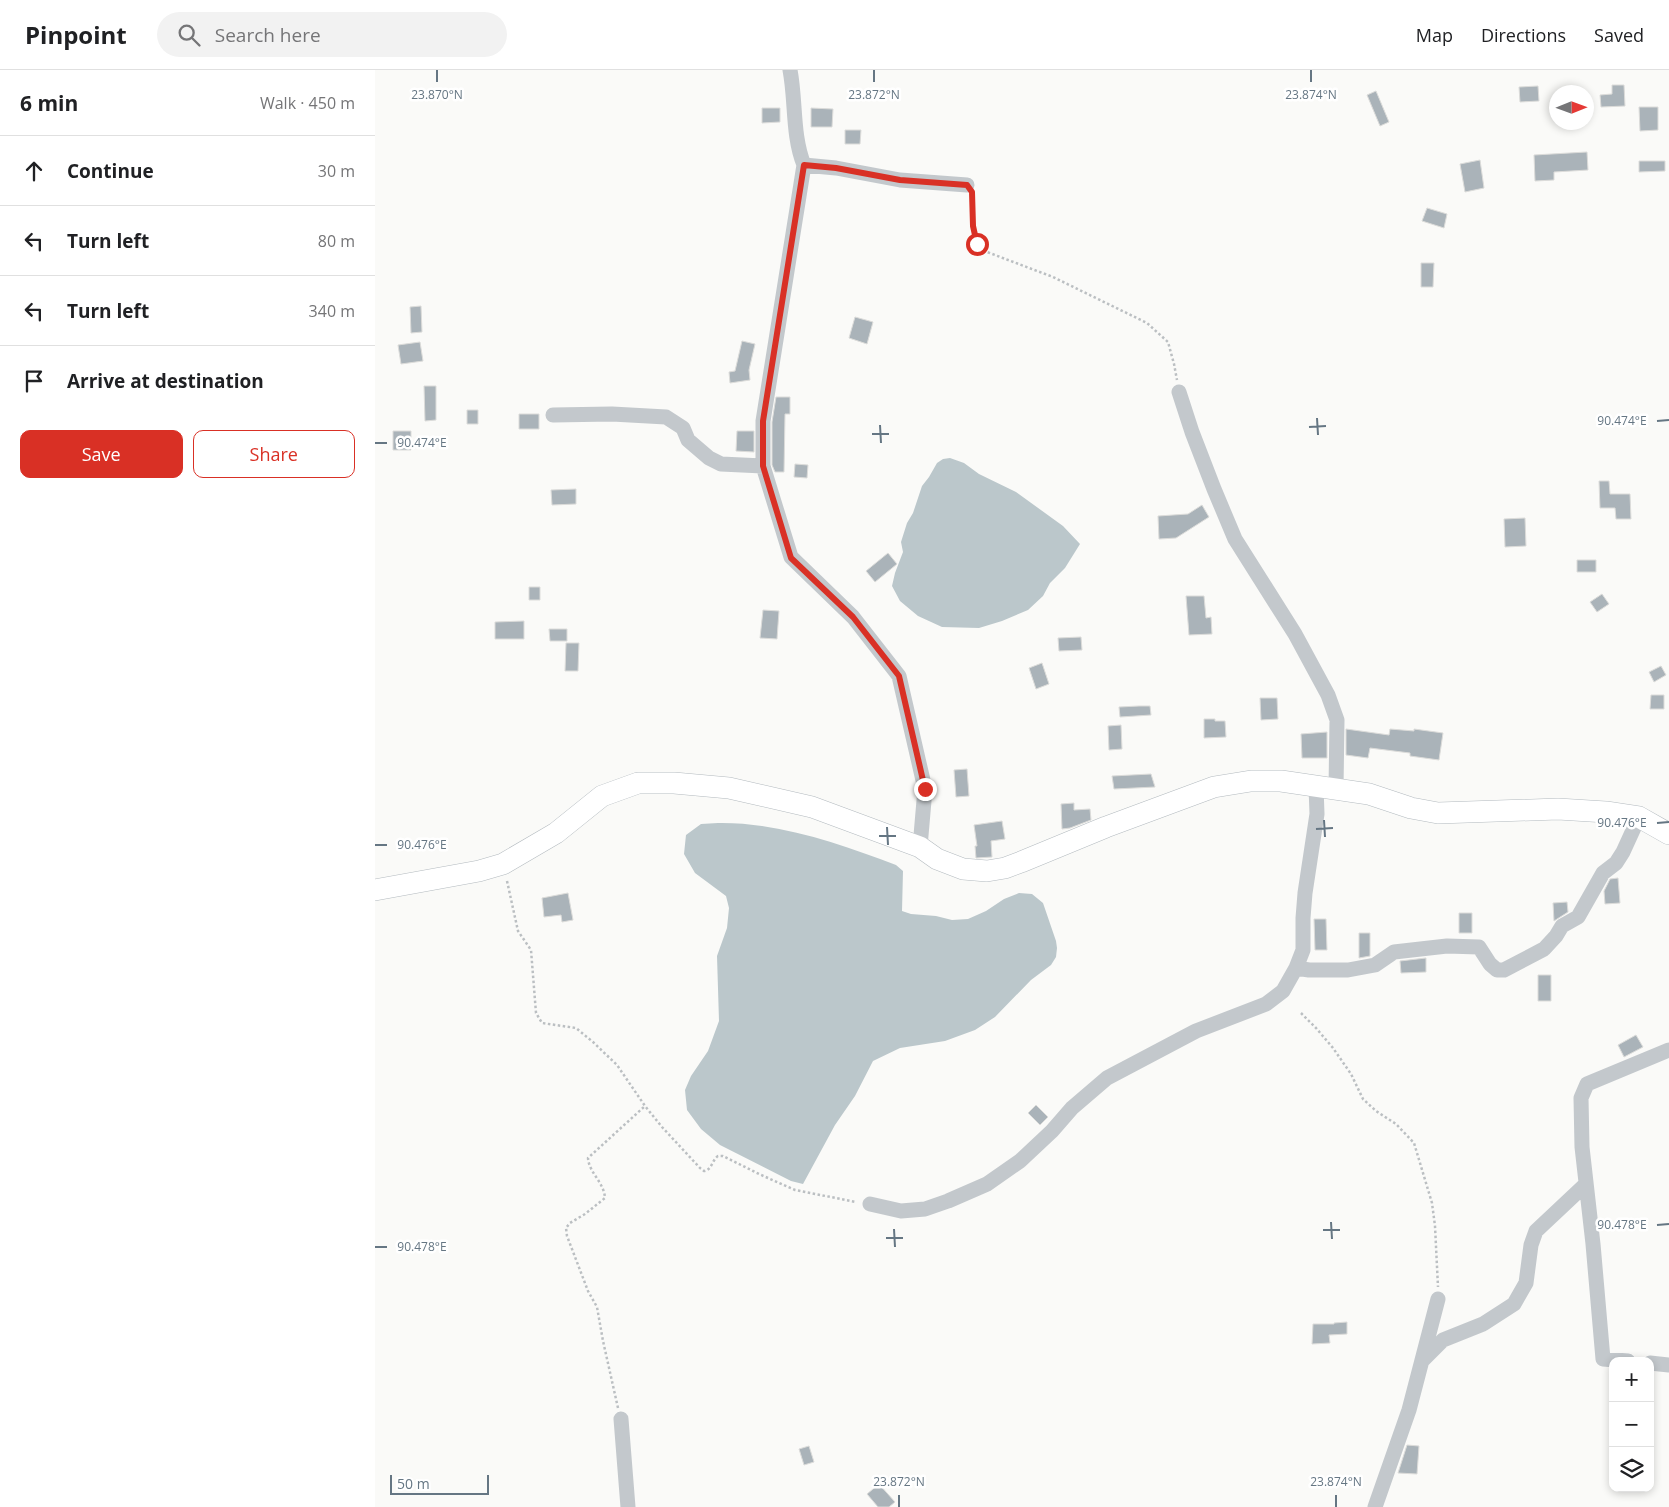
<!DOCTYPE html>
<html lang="en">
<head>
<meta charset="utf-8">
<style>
  :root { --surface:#fff; --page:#f2f2f2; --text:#202124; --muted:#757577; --line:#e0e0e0; --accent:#d93025 }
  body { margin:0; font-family:"Open Sans",sans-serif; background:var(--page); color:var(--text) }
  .controls { position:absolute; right:15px; bottom:15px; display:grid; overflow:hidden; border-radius:10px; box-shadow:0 2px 8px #0003 }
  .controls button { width:45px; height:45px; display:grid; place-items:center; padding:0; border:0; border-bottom:1px solid var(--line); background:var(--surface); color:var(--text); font:25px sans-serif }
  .compass { position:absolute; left:1174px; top:15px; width:45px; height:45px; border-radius:50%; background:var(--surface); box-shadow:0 2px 8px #0003; rotate:89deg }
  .scale { position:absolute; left:15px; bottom:12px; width:99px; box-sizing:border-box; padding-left:5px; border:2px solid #657683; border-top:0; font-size:14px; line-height:18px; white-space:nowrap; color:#657683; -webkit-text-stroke:4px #fff; paint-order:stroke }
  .stop { position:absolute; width:15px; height:15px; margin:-11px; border:4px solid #d93025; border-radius:50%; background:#fff }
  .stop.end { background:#d93025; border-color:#fff; box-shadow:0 1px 5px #0008 }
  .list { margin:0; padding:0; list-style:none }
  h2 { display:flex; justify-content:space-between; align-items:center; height:65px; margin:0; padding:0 20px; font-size:21px }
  h2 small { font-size:16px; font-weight:400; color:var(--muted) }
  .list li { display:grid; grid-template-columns:32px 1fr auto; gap:15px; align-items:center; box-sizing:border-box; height:70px; padding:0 20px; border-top:1px solid var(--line) }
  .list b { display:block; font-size:19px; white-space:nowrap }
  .list em { font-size:16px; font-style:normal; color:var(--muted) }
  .actions { display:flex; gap:10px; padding:15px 20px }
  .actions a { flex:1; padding:11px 0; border:1px solid var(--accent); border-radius:10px; text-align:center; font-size:18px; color:var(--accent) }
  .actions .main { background:var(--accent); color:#fff }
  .icon { flex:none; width:28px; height:28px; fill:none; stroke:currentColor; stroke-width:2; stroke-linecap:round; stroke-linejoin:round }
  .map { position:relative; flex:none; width:1294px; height:1437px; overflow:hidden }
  header { display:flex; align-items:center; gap:30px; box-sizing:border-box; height:70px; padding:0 25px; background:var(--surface); border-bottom:1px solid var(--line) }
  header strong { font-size:24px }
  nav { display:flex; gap:28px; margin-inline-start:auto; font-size:18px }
  .search { width:350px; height:45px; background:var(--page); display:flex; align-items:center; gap:12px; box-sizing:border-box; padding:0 18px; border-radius:28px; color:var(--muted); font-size:19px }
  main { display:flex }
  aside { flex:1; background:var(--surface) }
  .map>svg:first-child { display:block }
</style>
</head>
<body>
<header>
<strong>Pinpoint</strong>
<div class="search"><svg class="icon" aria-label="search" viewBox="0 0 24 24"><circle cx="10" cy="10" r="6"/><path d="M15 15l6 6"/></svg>Search here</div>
<nav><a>Map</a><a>Directions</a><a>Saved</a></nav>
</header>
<main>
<aside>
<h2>6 min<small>Walk · 450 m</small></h2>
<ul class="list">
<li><svg class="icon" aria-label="ahead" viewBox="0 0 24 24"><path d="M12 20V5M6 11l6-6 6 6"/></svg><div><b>Continue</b></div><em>30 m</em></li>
<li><svg class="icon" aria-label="left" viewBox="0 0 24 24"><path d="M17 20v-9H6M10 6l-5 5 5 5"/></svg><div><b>Turn left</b></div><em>80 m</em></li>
<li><svg class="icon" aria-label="left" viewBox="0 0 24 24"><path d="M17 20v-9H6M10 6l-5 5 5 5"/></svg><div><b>Turn left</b></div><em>340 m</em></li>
<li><svg class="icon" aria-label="arrive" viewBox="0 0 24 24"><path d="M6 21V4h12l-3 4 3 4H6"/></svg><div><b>Arrive at destination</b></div></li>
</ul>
<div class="actions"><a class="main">Save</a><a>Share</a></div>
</aside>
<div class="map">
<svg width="1294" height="1437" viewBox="0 0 1294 1437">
  <rect width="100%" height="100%" fill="#fafaf8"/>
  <!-- water -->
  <path fill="#bbc7cb" d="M575,388L589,393L604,404L641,422L688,456L705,474L690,498L675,513L668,526L653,540L627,551L604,558L567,557L543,546L525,531L517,516L520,503L528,482L526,472L532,453L538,443L547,416L554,407L562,393L568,389Z
    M343,753C403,752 466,774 521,795L528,801L527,841L536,844L561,846L577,850L593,849L611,841L629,829L644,823L657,824L668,833L681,871L682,878L681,887L676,895L656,910L620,947L600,960L570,971L525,978L498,991L480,1026L460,1055L428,1114L416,1111L345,1075L326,1059L312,1040L310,1020L316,1006L333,981L344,951L342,886L352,858L354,838L351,826L320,803L309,784L311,765L326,754Z"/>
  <!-- building -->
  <path fill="#aab3b9" stroke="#dcdcda" d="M1237,15H1249L1250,36L1226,37L1225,25L1237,24Z
    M1163,16L1164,31L1145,32L1144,17Z
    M1001,21L1014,52L1005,56L992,25Z
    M1264,37H1283V60L1265,61Z
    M387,38H405V52L387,53Z
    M436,38L458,39L457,57H436Z
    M470,60H486L485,74H470Z
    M1212,82L1213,100L1179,102V110L1160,111L1159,85Z
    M1105,90L1109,118L1090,122L1085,94Z
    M1264,91H1290V101L1264,102Z
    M1052,138L1072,144L1069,158L1047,151Z
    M1046,193H1059L1058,217H1046Z
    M46,236L47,262L36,263L35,237Z
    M480,247L498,252L492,274L474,268Z
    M367,271L380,274L374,300L375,310L355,313L354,302L360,301Z
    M45,272L48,291L26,294L23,275Z
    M49,316H61V350L50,351Z
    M401,327H415V344H410L409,402H400L397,395V352Z
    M92,340H103V354H92Z
    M144,344H164V359H144Z
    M18,361H36V380H18Z
    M362,361H379V382L361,381Z
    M420,394L433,395L432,408L419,407Z
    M1224,411H1234L1235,424H1255L1256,449H1241L1240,438H1225Z
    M201,419V434L177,435L176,420Z
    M827,435L834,447L801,468L784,469L783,446L813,444Z
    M1150,448L1151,476L1130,477L1129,449Z
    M513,483L522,494L500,512L491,501Z
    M1202,490H1221V502H1202Z
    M154,517H165V530H154Z
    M1227,524L1234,534L1222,542L1215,532Z
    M811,526H829L831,548L836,547L837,564L814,565Z
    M388,540L404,541L402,569L385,568Z
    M149,551V569H120V552Z
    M174,559H192V571H175Z
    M706,567L707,580L684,581L683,568Z
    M191,573H204L203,601H190Z
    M667,593L674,614L661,619L654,598Z
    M1286,596L1291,605L1279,612L1274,602Z
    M1276,625H1289V639H1275Z
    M885,628H902L903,649L886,650Z
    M764,636H775L776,645L745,647L744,637Z
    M829,649H840V651H850L851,667L829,668Z
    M746,655L747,679L734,680L733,656Z
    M971,659L1014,665L1015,659L1039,661V659L1068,663L1064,690L1035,686V683L995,678L993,688L971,685Z
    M952,662V688H927L926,664Z
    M592,699L594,726L581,727L579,700Z
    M776,704L780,717L739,719L737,706Z
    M699,733V740L715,739L716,750L695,758L687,759L686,734Z
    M627,751L630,769L616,771L617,787L601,788L600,776H602L599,755Z
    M1243,808L1245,833L1230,834L1229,821L1235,809Z
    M193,823L198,850L187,852L186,845L169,847L167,828Z
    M1192,832L1193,842L1179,851L1178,833Z
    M1084,843H1097V863H1084Z
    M939,849H951L952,880H940Z
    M984,863H995V886L984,888Z
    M1051,888V902L1026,903L1025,891Z
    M1163,905H1176V931H1163Z
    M1261,965L1268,977L1249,987L1243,975Z
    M661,1035L673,1047L665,1055L653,1043Z
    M972,1252V1264L954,1265L955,1273L937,1274L938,1254H959V1253Z
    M1032,1375L1044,1376L1042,1404L1023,1403Z
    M434,1376L439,1392L429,1395L424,1379Z
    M504,1414L520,1432L514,1437H503L492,1424Z"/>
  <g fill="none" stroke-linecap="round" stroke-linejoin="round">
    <defs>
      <path id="secondary" d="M0,820L104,801L128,794L181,763L227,726L263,713H299L354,718L437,737L545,777L562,789L588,799L612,801L630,798L646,792L731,757L839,717L876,711H906L994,724L1036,738L1063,743L1183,739L1231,742L1264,747L1294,764"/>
    </defs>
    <!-- secondary casing -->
    <use href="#secondary" stroke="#b3babf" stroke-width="22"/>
    <!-- path -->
    <path stroke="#bbbfc2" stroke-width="2.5" stroke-dasharray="2.5 2.5" stroke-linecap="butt" d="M597,128L598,155L602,174L612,182L678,207L772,253L793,272L799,294L802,310
      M132,811L143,861L156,880L161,943L167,953L201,958L218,972L242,995L270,1036L287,1057L325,1098L329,1101C337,1100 337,1090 343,1086H348L384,1104L420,1120L481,1132
      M926,943L941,958L958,978L976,1004L988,1029L1001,1041L1021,1054L1039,1073L1057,1133L1060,1156L1063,1217
      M243,1338L228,1271L222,1237L213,1221L192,1166L191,1158L195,1153L210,1144L230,1128C229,1112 214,1103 213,1088L270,1036"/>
    <!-- street -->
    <path stroke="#c3c8cc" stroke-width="15" d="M415,0C421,31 417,65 429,95L461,98L525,110L592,115
      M429,95L388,351V396L416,487L478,547L524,606L550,719L545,777
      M804,322L817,362L839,419L860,469L920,564L953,625L962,650L961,719
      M178,345L237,344L291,347L308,358L313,370L334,388L346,394L388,396
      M921,898L934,900H973L1000,895L1019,882L1072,876L1104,877L1115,894L1122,900H1129L1169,879L1181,866L1187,856L1203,847L1228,803L1241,793L1248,782L1264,747
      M495,1134L526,1141L550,1139L573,1131L612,1114L645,1091L677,1061L697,1038L732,1008L821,961L891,934L908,921L921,898L928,880V848L930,823L942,744L941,717
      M1048,1290L1068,1270L1108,1254L1139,1234L1151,1213L1156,1175L1161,1161L1211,1114
      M1253,1291L1228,1289L1218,1174L1207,1077L1206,1028L1212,1014L1294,980
      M1275,1293L1294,1295
      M246,1349L253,1437
      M1000,1437L1034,1340L1063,1229"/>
    <!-- secondary -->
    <use href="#secondary" stroke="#fff" stroke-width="21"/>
  </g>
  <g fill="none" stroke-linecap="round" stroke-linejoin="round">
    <!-- route -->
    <path stroke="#d93025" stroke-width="6" d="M550,719L524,606L478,547L416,488L388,396V351L429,95L461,98L525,110L592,115L597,122L598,156L602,174"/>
  </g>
  <!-- ticks -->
  <path fill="none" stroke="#657683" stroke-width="2" d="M62,0V12M499,0V12M936,0V12M942,348L943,365M1282,351L1294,350M505,355L506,373M934,357L951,356M497,364H514M0,373H12M949,750L950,767M1282,753L1294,752M512,757L513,775M941,759L958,758M504,766H521M0,775H12M956,1152L957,1169M1282,1155L1294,1154M519,1159L520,1177M948,1160H965M511,1168H528M0,1177H12M524,1425V1437M961,1425V1437"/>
  <g font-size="12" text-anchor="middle" fill="#657683" stroke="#fff" stroke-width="5" stroke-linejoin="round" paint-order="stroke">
    <text x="62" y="29">23.870°N</text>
    <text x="499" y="29">23.872°N</text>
    <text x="936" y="29">23.874°N</text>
    <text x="1247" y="355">90.474°E</text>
    <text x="47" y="377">90.474°E</text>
    <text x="1247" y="757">90.476°E</text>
    <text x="47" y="779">90.476°E</text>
    <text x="1247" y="1159">90.478°E</text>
    <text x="47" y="1181">90.478°E</text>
    <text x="524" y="1416">23.872°N</text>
    <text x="961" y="1416">23.874°N</text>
  </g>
</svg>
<div class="controls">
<button>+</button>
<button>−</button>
<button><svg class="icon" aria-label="layers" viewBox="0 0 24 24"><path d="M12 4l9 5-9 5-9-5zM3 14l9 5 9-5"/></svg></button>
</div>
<svg class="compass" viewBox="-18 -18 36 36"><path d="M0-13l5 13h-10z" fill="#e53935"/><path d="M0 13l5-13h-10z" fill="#757577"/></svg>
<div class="scale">50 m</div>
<div class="stop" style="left:602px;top:174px"></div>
<div class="stop end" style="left:550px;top:719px"></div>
</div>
</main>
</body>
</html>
